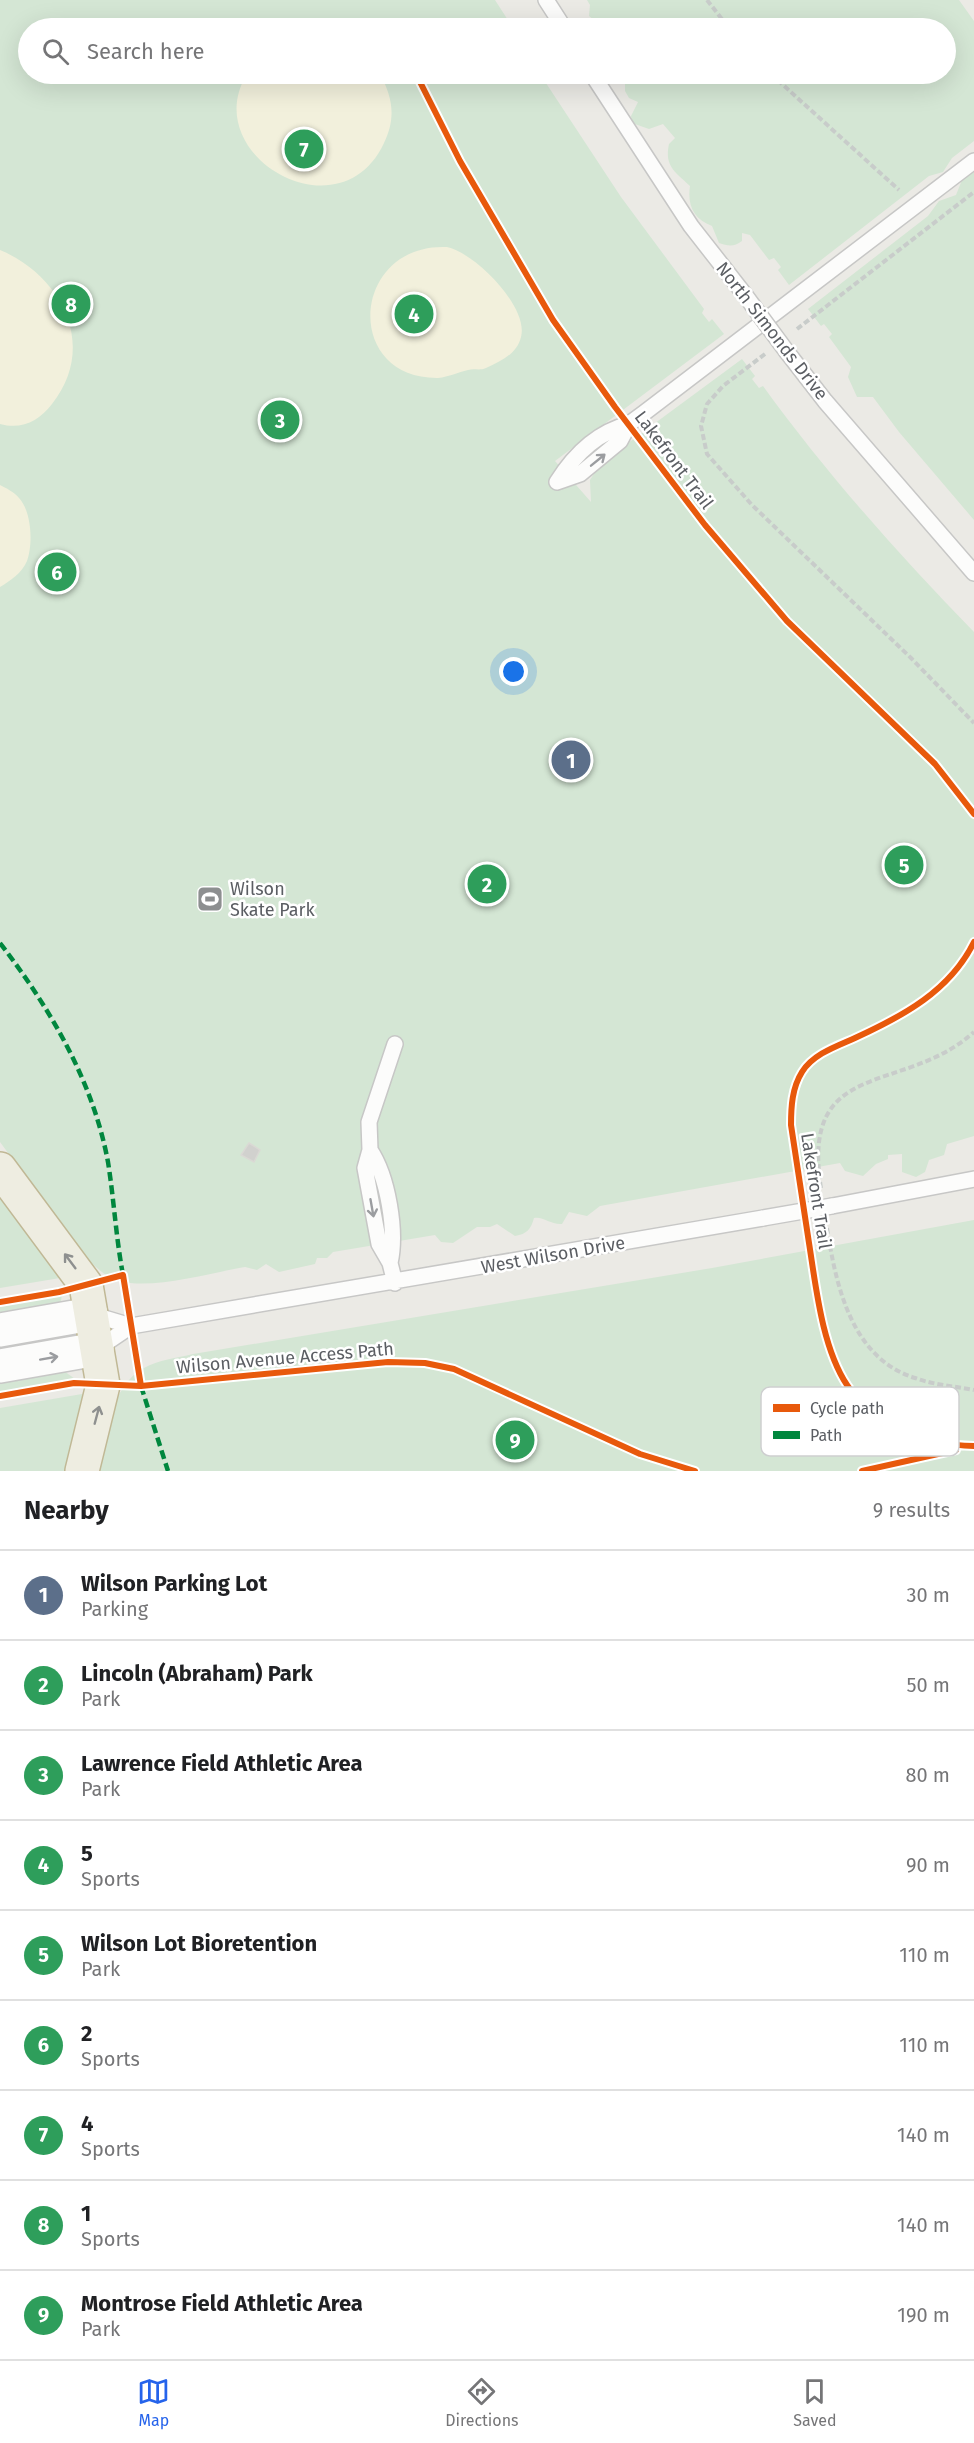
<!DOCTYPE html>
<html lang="en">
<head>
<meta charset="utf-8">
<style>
  :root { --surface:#fff; --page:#f2f2f2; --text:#202124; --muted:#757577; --line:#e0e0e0; --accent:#2563eb }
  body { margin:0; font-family:"Fira Sans",sans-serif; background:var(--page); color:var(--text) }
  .you { position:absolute; left:514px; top:672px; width:21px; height:21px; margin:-15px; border:4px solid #fff; border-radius:50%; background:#1a73e8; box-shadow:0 0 0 9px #1a73e833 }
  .badge { display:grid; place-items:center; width:39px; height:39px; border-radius:50%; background:var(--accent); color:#fff; font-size:20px; font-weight:700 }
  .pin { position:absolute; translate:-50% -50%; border:3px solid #fff; box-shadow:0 2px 6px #0006 }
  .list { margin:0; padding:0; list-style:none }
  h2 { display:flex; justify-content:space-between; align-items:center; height:78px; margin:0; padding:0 24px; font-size:26px }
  h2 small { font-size:20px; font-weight:400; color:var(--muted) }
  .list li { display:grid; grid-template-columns:39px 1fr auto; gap:18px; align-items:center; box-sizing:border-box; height:90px; padding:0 24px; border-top:2px solid var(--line) }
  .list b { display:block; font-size:22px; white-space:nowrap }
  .list p { margin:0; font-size:20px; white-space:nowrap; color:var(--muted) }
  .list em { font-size:20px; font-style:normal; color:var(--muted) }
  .icon { flex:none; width:33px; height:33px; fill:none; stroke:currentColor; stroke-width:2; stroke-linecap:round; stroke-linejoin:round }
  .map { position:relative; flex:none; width:974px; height:1471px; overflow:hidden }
  .search { position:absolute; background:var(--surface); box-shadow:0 6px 24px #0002; left:18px; right:18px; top:18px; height:66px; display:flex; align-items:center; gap:15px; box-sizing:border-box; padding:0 21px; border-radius:33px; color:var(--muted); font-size:22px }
  .sheet { height:888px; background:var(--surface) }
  nav { display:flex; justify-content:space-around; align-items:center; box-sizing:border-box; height:84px; border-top:2px solid var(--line); background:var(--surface); font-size:16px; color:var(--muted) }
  nav a { display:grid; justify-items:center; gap:3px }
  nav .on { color:var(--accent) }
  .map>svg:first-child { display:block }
</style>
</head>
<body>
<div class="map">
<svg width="974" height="1471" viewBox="0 0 974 1471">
  <rect width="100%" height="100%" fill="#ebeae5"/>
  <!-- green -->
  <path fill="#d4e6d4" d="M0,0H495L513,28H28V74H540L621,197L704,309L702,313L709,322L712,319L724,334L555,461L591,502L590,480L601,463L742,359L755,376L752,379L759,388L763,386C826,473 899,555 974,632V1136L947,1144L944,1155L929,1160L925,1172L916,1177L902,1172V1154L888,1155V1159L876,1164L863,1176L845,1171L840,1163L600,1206L587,1216L569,1212L562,1224C551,1225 543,1216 534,1218C531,1229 527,1234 515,1236L497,1224L490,1227H477L453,1243L441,1242L435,1235L333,1252L327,1258H317L315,1264L279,1272L266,1264L257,1270L245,1267C209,1273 154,1290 119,1281C106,1278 95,1266 85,1257L0,1142Z
    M587,0H959L974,21V141L952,158L943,172L929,176L789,285L778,270L781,267L774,258L769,260L750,235L742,233V241C734,247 728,246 719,243L712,226C694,219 687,206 690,186C676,172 664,167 669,144L675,138L663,124L649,129L632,123L631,116L638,102L629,98L625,91V83L633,74H946V28H604L589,16L590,5Z
    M974,172V520L899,432L873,397H857L848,377L851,367L829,337L832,334L824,324L821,326L808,309L928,216L939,201L956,195L962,180Z
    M0,1192L60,1278L0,1288Z
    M974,1220V1471H96C105,1438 111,1385 144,1368C158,1360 177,1358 193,1354L712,1268Z
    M62,1294L61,1301L55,1305L0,1315V1305Z
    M64,1371L75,1379L0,1392V1381Z
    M82,1394L84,1401L67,1471H0V1408Z"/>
  <!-- sand -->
  <path fill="#f2f0dc" d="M247,74H380C393,98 396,118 384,143C340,238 197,155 247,74Z
    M447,247C475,253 529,307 521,337C517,354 501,361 486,368C479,371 475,368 468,370C458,372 449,377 438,378C342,379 351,243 447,247Z
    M0,250C62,276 98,346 52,404C39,421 22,430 0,424Z
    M0,485C6,488 14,492 19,498C32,512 33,545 27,561C22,573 10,581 0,587Z"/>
  <!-- building -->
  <path fill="#d1d1ce" stroke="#dad9d4" stroke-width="1.5" d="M249,1143L260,1150L254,1162L241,1155Z"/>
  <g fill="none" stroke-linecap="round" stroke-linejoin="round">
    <defs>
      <path id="service" d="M546,0L564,28
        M592,74L691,226L745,295
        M787,352L825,401L974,573
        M557,482L580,474L620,441L629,424L644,413L974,161
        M557,482C574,455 598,432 629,424
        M370,1150C388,1177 397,1231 390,1263
        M832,1206L974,1179
        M395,1283L390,1263L379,1244L365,1168L370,1150L369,1122L395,1044
        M91,1314L131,1326
        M97,1349L131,1326L763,1218"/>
      <path id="tertiary" d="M0,1330L91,1314
        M0,1366L97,1349"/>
      <path id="motorway" d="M0,1169L86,1285L103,1385L82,1471"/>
    </defs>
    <!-- service casing -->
    <use href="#service" stroke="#c7c7c6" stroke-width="18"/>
    <!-- tertiary casing -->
    <use href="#tertiary" stroke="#c7c7c6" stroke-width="36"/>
    <!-- motorway casing -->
    <use href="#motorway" stroke="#c0b895" stroke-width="36"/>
    <!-- path -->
    <path stroke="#c8ccca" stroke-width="4" stroke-dasharray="6 3" stroke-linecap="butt" d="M707,0L729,28
      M771,74L899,190
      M797,329L974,192
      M765,354L723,386L707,404L701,426L707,454L752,505L911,658L974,723
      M821,1188C800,1056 903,1096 974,1032
      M827,1228C836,1285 851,1358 915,1378C934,1385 954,1386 974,1390"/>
    <!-- service -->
    <use href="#service" stroke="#fcfcfb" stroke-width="15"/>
    <!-- tertiary -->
    <use href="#tertiary" stroke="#fcfcfb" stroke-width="33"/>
    <!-- motorway -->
    <use href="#motorway" stroke="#eeede1" stroke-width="33"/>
    <defs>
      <path id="service-bridge" d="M745,295L787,352
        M763,1218L832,1206"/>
    </defs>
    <!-- service-bridge casing -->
    <use href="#service-bridge" stroke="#c7c7c6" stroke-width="18" stroke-linecap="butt"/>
    <!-- service-bridge -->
    <use href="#service-bridge" stroke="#fcfcfb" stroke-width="15"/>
    <!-- quiet -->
    <path stroke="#00873e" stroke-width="4.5" stroke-dasharray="9 4.5" stroke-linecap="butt" d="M0,943C50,1008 93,1081 108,1162C114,1200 116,1238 123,1275
      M141,1386L168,1471"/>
    <defs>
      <path id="cycleway" d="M416,74L460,161L553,320L615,407L705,525L787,621L935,764L974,814
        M974,942C950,991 903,1016 855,1038C837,1046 813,1054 802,1072C792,1088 791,1107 791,1125C797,1165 803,1204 809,1243C816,1287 822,1347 847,1385C874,1427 927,1445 974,1446
        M0,1302L59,1292L123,1275L141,1386
        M0,1396L74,1383L141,1386L388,1362L425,1363L454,1369L640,1454L695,1471
        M862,1471L956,1450"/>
    </defs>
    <!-- cycleway casing -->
    <use href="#cycleway" stroke="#fff" stroke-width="10"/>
    <!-- cycleway -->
    <use href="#cycleway" stroke="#e8590c" stroke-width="6"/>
  </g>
  <!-- one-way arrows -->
  <defs><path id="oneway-shaft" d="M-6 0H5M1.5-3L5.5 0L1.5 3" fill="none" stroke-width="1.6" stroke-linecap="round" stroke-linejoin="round" transform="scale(1.5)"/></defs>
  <g stroke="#9b9da0">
    <use href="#oneway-shaft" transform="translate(598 460) rotate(-39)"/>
    <use href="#oneway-shaft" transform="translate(372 1208) rotate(80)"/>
    <use href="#oneway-shaft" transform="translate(49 1358) rotate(-10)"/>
  </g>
  <g stroke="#8e908f">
    <use href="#oneway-shaft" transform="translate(70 1261) rotate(-127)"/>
    <use href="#oneway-shaft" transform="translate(97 1415) rotate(-75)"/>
  </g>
  <!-- icons -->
  <defs>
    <symbol id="stadium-square" viewBox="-11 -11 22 22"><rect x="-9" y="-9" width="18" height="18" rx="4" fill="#8d8f90" stroke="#fff"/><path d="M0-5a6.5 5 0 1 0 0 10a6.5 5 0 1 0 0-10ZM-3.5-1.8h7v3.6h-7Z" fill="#fff"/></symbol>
  </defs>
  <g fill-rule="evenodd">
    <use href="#stadium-square" x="195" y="884" width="30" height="30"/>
  </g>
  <g text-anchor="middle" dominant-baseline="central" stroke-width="5" stroke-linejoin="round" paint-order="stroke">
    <!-- street labels -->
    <g font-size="18" fill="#5b5e63" stroke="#fff">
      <text transform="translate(772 331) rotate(52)">North Simonds Drive</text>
      <text transform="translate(674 460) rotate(53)">Lakefront Trail</text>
      <text transform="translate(816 1191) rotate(81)">Lakefront Trail</text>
      <text transform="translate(553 1255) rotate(-10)">West Wilson Drive</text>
      <text transform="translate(285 1358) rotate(-5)">Wilson Avenue Access Path</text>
    </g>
    <!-- poi labels -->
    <g font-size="18" fill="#5b5e63" stroke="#fff" text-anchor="start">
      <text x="230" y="889">Wilson<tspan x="230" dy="21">Skate Park</tspan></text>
    </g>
  </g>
  <!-- legend -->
  <rect x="761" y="1387" width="198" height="69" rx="9" fill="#fff" stroke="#cecfd0" stroke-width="1.5"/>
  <rect x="773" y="1404" width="27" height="8" fill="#e8590c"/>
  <rect x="773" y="1431" width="27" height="8" fill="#00873e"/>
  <g font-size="16" fill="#5b5e63">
    <text x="810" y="1414">Cycle path</text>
    <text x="810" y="1441">Path</text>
  </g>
</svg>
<div class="you"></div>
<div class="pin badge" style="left:571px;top:760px;background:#5c6f8a">1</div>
<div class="pin badge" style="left:487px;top:884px;background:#2e9e5b">2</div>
<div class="pin badge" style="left:280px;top:420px;background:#2e9e5b">3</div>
<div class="pin badge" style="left:414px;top:314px;background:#2e9e5b">4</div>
<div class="pin badge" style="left:904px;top:865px;background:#2e9e5b">5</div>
<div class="pin badge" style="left:57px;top:572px;background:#2e9e5b">6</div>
<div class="pin badge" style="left:304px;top:149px;background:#2e9e5b">7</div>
<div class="pin badge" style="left:71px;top:304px;background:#2e9e5b">8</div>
<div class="pin badge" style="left:515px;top:1440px;background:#2e9e5b">9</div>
<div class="search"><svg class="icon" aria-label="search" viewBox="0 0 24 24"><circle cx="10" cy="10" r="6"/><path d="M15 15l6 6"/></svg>Search here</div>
</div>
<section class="sheet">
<h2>Nearby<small>9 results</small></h2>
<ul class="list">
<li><span class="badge" style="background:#5c6f8a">1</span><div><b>Wilson Parking Lot</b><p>Parking</p></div><em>30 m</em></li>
<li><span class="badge" style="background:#2e9e5b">2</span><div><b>Lincoln (Abraham) Park</b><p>Park</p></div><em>50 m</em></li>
<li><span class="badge" style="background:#2e9e5b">3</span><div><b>Lawrence Field Athletic Area</b><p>Park</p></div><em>80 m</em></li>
<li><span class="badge" style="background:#2e9e5b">4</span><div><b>5</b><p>Sports</p></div><em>90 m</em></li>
<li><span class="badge" style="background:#2e9e5b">5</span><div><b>Wilson Lot Bioretention</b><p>Park</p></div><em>110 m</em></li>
<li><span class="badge" style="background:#2e9e5b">6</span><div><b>2</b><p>Sports</p></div><em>110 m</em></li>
<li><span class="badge" style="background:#2e9e5b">7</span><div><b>4</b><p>Sports</p></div><em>140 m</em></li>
<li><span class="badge" style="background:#2e9e5b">8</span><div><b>1</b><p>Sports</p></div><em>140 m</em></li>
<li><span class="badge" style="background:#2e9e5b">9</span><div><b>Montrose Field Athletic Area</b><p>Park</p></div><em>190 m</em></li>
</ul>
</section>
<nav>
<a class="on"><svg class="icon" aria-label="map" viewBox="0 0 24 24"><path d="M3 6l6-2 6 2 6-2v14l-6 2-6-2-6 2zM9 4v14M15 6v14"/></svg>Map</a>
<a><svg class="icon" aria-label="directions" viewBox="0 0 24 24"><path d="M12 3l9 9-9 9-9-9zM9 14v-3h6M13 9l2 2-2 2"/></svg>Directions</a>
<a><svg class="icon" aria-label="saved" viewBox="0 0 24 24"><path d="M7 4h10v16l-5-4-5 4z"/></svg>Saved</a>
</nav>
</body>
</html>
